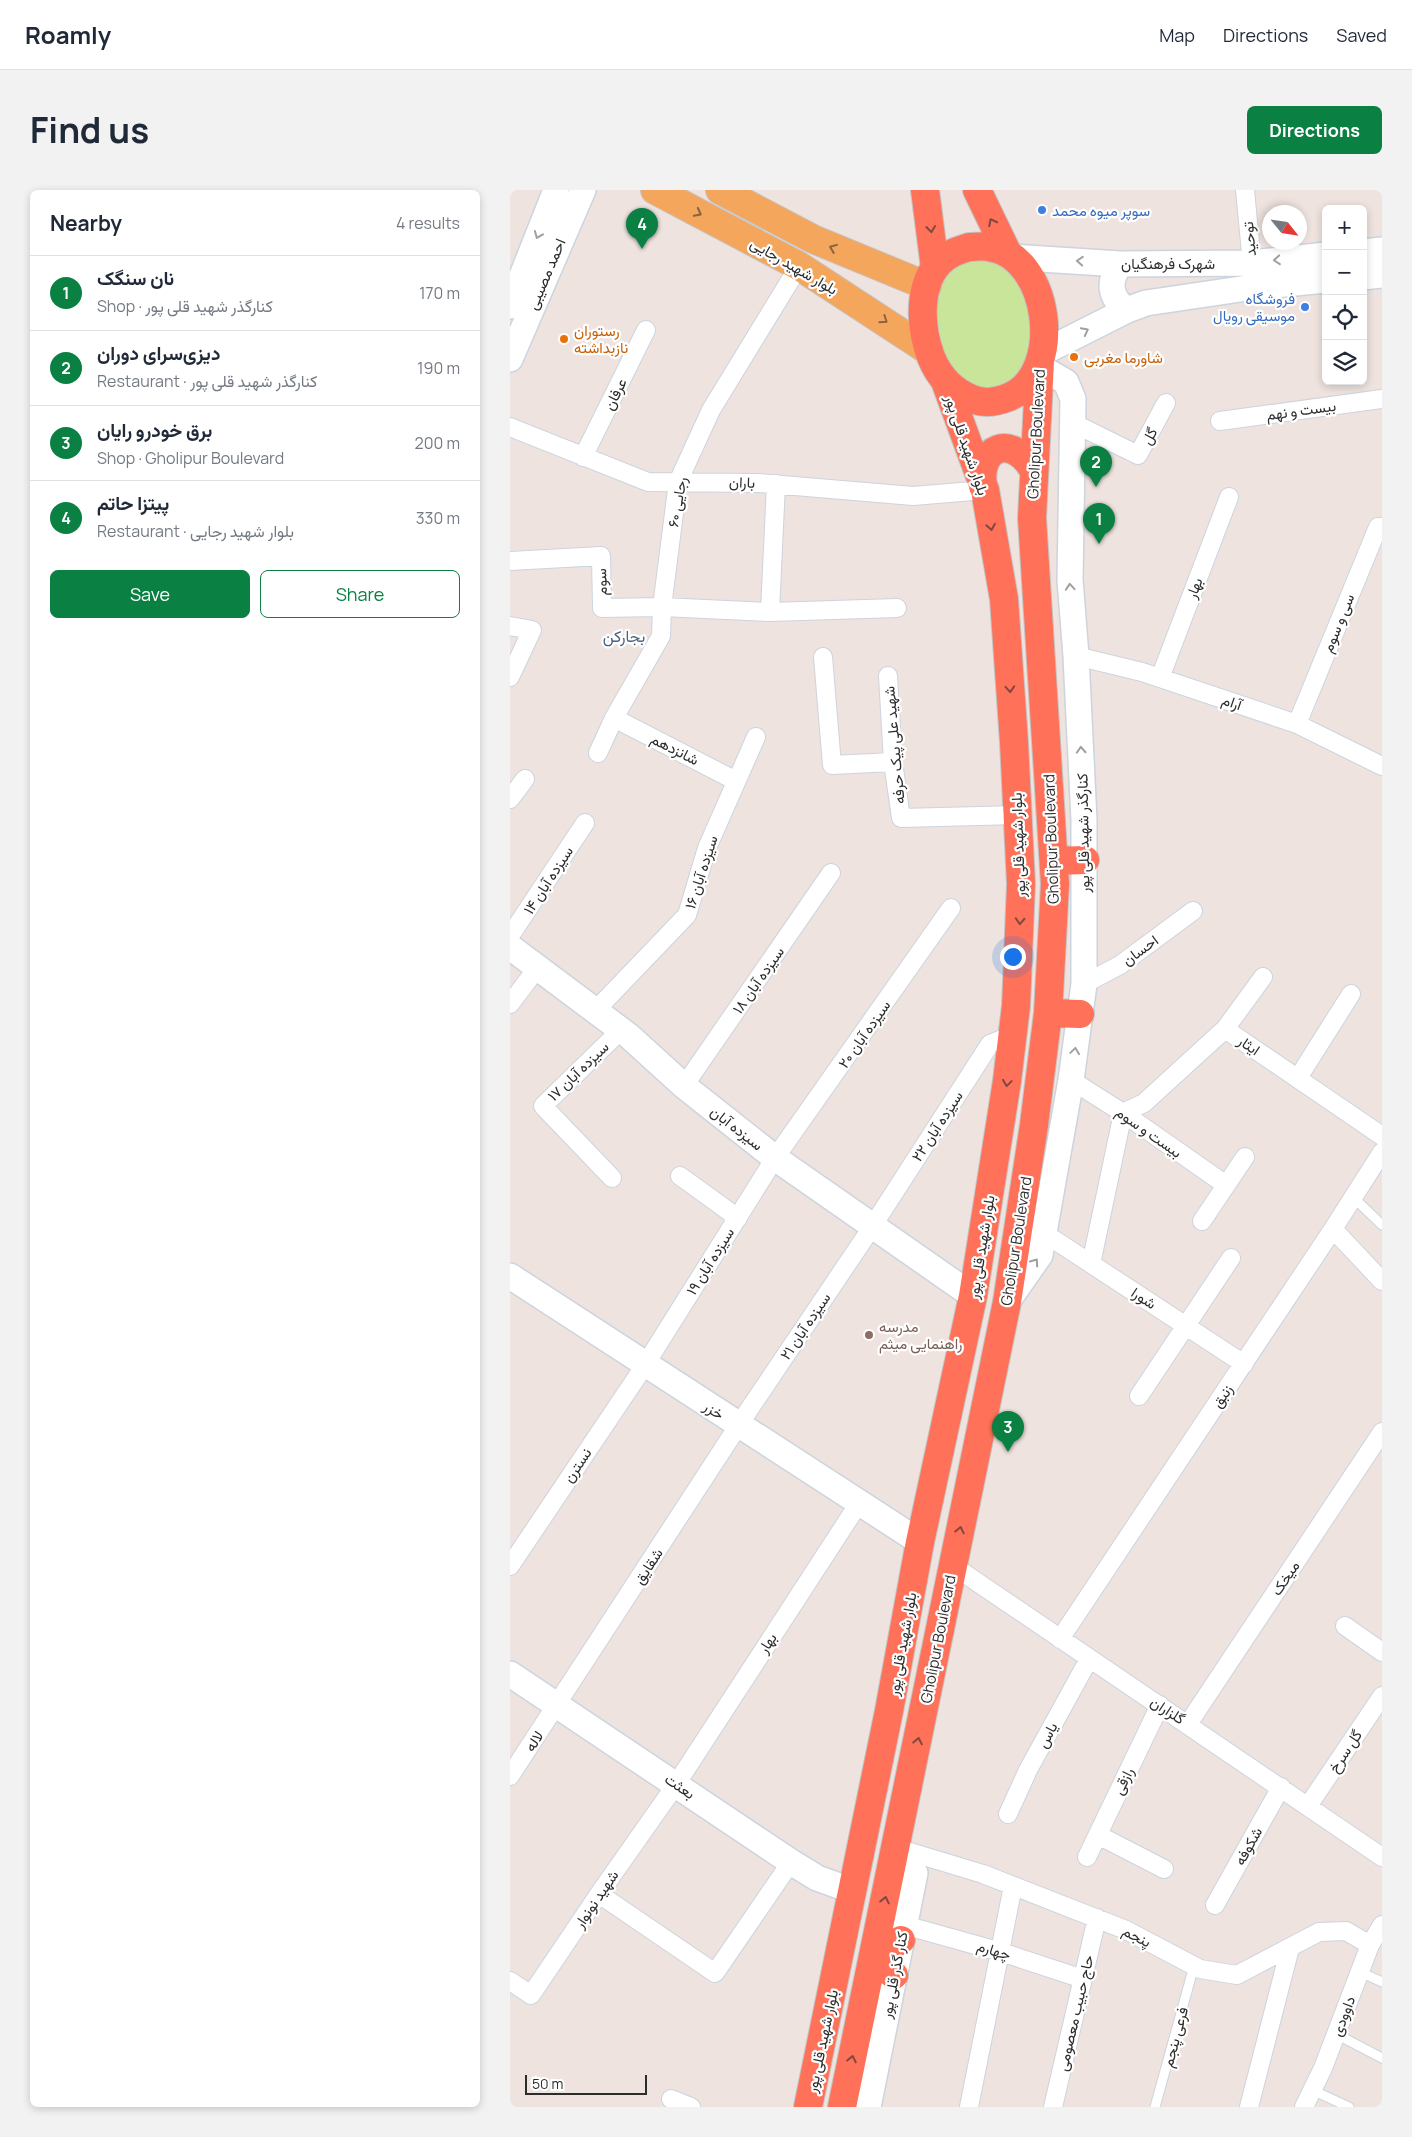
<!DOCTYPE html>
<html lang="en">
<head>
<meta charset="utf-8">
<style>
  :root { --surface:#fff; --page:#f2f2f3; --text:#1f2937; --muted:#747a83; --line:#e0e1e3; --accent:#0b8043 }
  body { margin:0; font-family:Manrope,Vazirmatn,sans-serif; background:var(--page); color:var(--text) }
  .controls { position:absolute; right:15px; top:15px; display:grid; overflow:hidden; border-radius:8px; box-shadow:0 2px 8px #0003 }
  .controls button { width:45px; height:45px; display:grid; place-items:center; padding:0; border:0; border-bottom:1px solid var(--line); background:var(--surface); color:var(--text); font:25px sans-serif }
  .compass { position:absolute; left:752px; top:15px; width:45px; height:45px; border-radius:50%; background:var(--surface); box-shadow:0 2px 8px #0003; rotate:120deg }
  .scale { position:absolute; left:15px; bottom:12px; width:122px; box-sizing:border-box; padding-left:5px; border:2px solid #2c2c2c; border-top:0; font-size:14px; line-height:18px; white-space:nowrap; color:#2c2c2c; -webkit-text-stroke:4px #fff; paint-order:stroke }
  .you { position:absolute; left:502px; top:766px; width:18px; height:18px; margin:-12px; border:4px solid #fff; border-radius:50%; background:#1a73e8; box-shadow:0 0 0 8px #1a73e833 }
  .badge { display:grid; place-items:center; width:32px; height:32px; border-radius:50%; background:var(--accent); color:#fff; font-size:16px; font-weight:700 }
  .pin { position:absolute; translate:-50% -41px; filter:drop-shadow(0 1px 2px #0008) }
  .pin::after { content:''; position:absolute; top:26px; width:18px; height:15px; background:inherit; clip-path:polygon(0 0,100% 0,50% 100%) }
  .list { margin:0; padding:0; list-style:none }
  h2 { display:flex; justify-content:space-between; align-items:center; height:65px; margin:0; padding:0 20px; font-size:21px }
  h2 small { font-size:16px; font-weight:400; color:var(--muted) }
  .list li { display:grid; grid-template-columns:32px 1fr auto; gap:15px; align-items:center; box-sizing:border-box; height:75px; padding:0 20px; border-top:1px solid var(--line) }
  .list b { display:block; font-size:19px; white-space:nowrap }
  .list p { margin:0; font-size:16px; white-space:nowrap; color:var(--muted) }
  .list em { font-size:16px; font-style:normal; color:var(--muted) }
  .actions { display:flex; gap:10px; padding:15px 20px }
  .actions a { flex:1; padding:11px 0; border:1px solid var(--accent); border-radius:8px; text-align:center; font-size:18px; color:var(--accent) }
  .actions .main { background:var(--accent); color:#fff }
  .icon { flex:none; width:28px; height:28px; fill:none; stroke:currentColor; stroke-width:2; stroke-linecap:round; stroke-linejoin:round }
  .map { position:relative; flex:none; width:872px; height:1917px; overflow:hidden; border-radius:8px }
  header { display:flex; align-items:center; gap:30px; box-sizing:border-box; height:70px; padding:0 25px; background:var(--surface); border-bottom:1px solid var(--line) }
  header strong { font-size:24px }
  nav { display:flex; gap:28px; margin-inline-start:auto; font-size:18px }
  .intro { display:flex; align-items:center; justify-content:space-between; box-sizing:border-box; height:120px; padding:0 30px }
  h1 { margin:0; font-size:35px }
  .button { padding:12px 22px; border-radius:8px; background:var(--accent); color:#fff; font-size:18px; font-weight:700 }
  main { display:flex; gap:30px; padding:0 30px }
  aside { flex:1; background:var(--surface); border-radius:8px; box-shadow:0 2px 8px #0003 }
  .map>svg:first-child { display:block }
</style>
</head>
<body>
<header>
<strong>Roamly</strong>
<nav><a>Map</a><a>Directions</a><a>Saved</a></nav>
</header>
<div class="intro"><h1>Find us</h1><a class="button">Directions</a></div>
<main>
<aside>
<h2>Nearby<small>4 results</small></h2>
<ul class="list">
<li><span class="badge">1</span><div><b>نان سنگک</b><p>Shop · کنارگذر شهید قلی پور</p></div><em>170 m</em></li>
<li><span class="badge">2</span><div><b>دیزی‌سرای دوران</b><p>Restaurant · کنارگذر شهید قلی پور</p></div><em>190 m</em></li>
<li><span class="badge">3</span><div><b>برق خودرو رایان</b><p>Shop · Gholipur Boulevard</p></div><em>200 m</em></li>
<li><span class="badge">4</span><div><b>پیتزا حاتم</b><p>Restaurant · بلوار شهید رجایی</p></div><em>330 m</em></li>
</ul>
<div class="actions"><a class="main">Save</a><a>Share</a></div>
</aside>
<div class="map">
<svg width="872" height="1917" viewBox="0 0 872 1917">
  <rect width="100%" height="100%" fill="#eee3de"/>
  <!-- green -->
  <path fill="#c9e599" d="M458,65L481,66L504,82L523,119L517,181L482,204L461,199L427,160L423,100L437,78Z"/>
  <g fill="none" stroke-linecap="round" stroke-linejoin="round">
    <defs>
      <path id="lane" d="M843,1007L872,1035
        M850,1782L872,1792
        M826,1844L872,1868
        M802,1900L839,1917
        M645,1917L684,1776"/>
      <path id="street" d="M735,0L743,84
        M710,231L872,209
        M561,232L628,265L656,213
        M0,237L138,292L249,293L403,306L475,300
        M73,267L136,140
        M0,371L91,366L92,418L152,417L260,422L387,418
        M260,422L266,294
        M0,436L22,440L0,487
        M566,466L632,482L787,534L872,576
        M313,467L322,575L383,572
        M378,486L383,572L391,628L508,625
        M650,488L719,307
        M104,528L226,591
        M787,534L868,337H872
        M88,563L104,528L151,446L152,417L168,292L201,220L289,76
        M0,609L15,589
        M0,746L75,633
        M574,794L610,775L683,721
        M0,814L28,777
        M85,821L177,725L197,658L246,547
        M715,839L753,787
        M788,888L841,804
        M561,890L613,923L716,995
        M174,896L321,683
        M170,986L228,1028
        M102,988L33,916L111,840
        M692,1031L735,967
        M823,1039L872,1091
        M534,1043L734,1174
        M581,1074L613,923L634,913L715,839L872,946
        M629,1206L721,1068
        M442,1375L872,1667
        M0,1376L135,1175L265,968L441,718
        M835,1436L872,1462
        M550,1449L823,1039L872,962
        M678,1534L872,1242
        M0,1586L228,1236L362,1037L480,854L502,845
        M798,1616L872,1506
        M498,1624L518,1580L579,1469
        M588,1645L654,1679
        M387,1658L473,1684L616,1740L690,1779L727,1785L809,1742L836,1741L860,1755
        M577,1667L650,1515
        M89,1704L205,1783L281,1672
        M705,1715L771,1597
        M394,1735L491,1762L573,1789
        M0,1791L21,1805L89,1704L167,1593L349,1313
        M161,1909L181,1917
        M459,1917L503,1696
        M543,1917L587,1728
        M739,1917L780,1758
        M794,1917L813,1878L860,1755L872,1735"/>
      <path id="secondary" d="M853,62L872,60
        M500,67L610,74L742,73L816,65
        M610,74C598,92 599,107 617,120
        M853,87L872,85
        M0,116L46,0
        M532,163L617,120L636,113L744,97L816,90
        M0,169L73,0
        M0,757L119,846L174,896L265,968L463,1106
        M0,1086L410,1352
        M497,1112L530,1065L561,890L574,794V630L566,466L560,390L563,209L556,192L530,177
        M0,1484L281,1672L307,1688L343,1701
        M358,1917L405,1683L387,1658"/>
      <path id="primary" d="M145,0L289,76L419,161
        M210,0L303,49L417,96"/>
      <path id="highway" d="M415,0L425,78
        M467,0L498,64
        M459,57C465,57 471,56 478,57C540,64 556,183 499,207C487,212 474,214 462,209C442,201 429,187 421,167C409,135 406,83 441,64C446,61 453,59 459,57Z
        M473,296C467,257 501,243 523,279
        M544,671L575,670
        M538,823L570,824
        M384,1785L363,1767L391,1750
        M298,1917L379,1521L410,1352L463,1106L497,891L506,816L511,694L504,552L494,409L475,300L435,191
        M332,1917L497,1112L524,935L538,823L545,694L522,328L530,171"/>
    </defs>
    <!-- lane casing -->
    <use href="#lane" stroke="#ccd4de" stroke-width="11"/>
    <!-- street casing -->
    <use href="#street" stroke="#ccd4de" stroke-width="20"/>
    <!-- secondary casing -->
    <use href="#secondary" stroke="#ccd4de" stroke-width="28"/>
    <!-- primary casing -->
    <use href="#primary" stroke="#c4c4c4" stroke-width="30"/>
    <!-- highway casing -->
    <use href="#highway" stroke="#c4c4c4" stroke-width="30"/>
    <!-- lane -->
    <use href="#lane" stroke="#fff" stroke-width="9"/>
    <!-- street -->
    <use href="#street" stroke="#fff" stroke-width="18"/>
    <!-- secondary -->
    <use href="#secondary" stroke="#fff" stroke-width="25"/>
    <!-- primary -->
    <use href="#primary" stroke="#f4a65d" stroke-width="28"/>
    <!-- highway -->
    <use href="#highway" stroke="#ff7158" stroke-width="28"/>
  </g>
  <!-- one-way arrows -->
  <defs><path id="oneway-chevron" d="M-2-3.5L2.5 0L-2 3.5" fill="none" stroke-width="1.6" stroke-linecap="round" stroke-linejoin="round" transform="scale(1.25)"/></defs>
  <g stroke="#866342">
    <use href="#oneway-chevron" transform="translate(188 23) rotate(28)"/>
    <use href="#oneway-chevron" transform="translate(323 58) rotate(-158)"/>
    <use href="#oneway-chevron" transform="translate(374 130) rotate(34)"/>
  </g>
  <g stroke="#80483e">
    <use href="#oneway-chevron" transform="translate(482 32) rotate(-117)"/>
    <use href="#oneway-chevron" transform="translate(421 39) rotate(84)"/>
    <use href="#oneway-chevron" transform="translate(481 337) rotate(80)"/>
    <use href="#oneway-chevron" transform="translate(500 499) rotate(86)"/>
    <use href="#oneway-chevron" transform="translate(510 731) rotate(93)"/>
    <use href="#oneway-chevron" transform="translate(497 893) rotate(98)"/>
    <use href="#oneway-chevron" transform="translate(450 1340) rotate(-78)"/>
    <use href="#oneway-chevron" transform="translate(408 1551) rotate(-79)"/>
    <use href="#oneway-chevron" transform="translate(375 1710) rotate(-78)"/>
    <use href="#oneway-chevron" transform="translate(342 1869) rotate(-78)"/>
  </g>
  <g stroke="#a0a0a0">
    <use href="#oneway-chevron" transform="translate(28 45) rotate(112)"/>
    <use href="#oneway-chevron" transform="translate(767 70) rotate(175)"/>
    <use href="#oneway-chevron" transform="translate(570 71) rotate(-176)"/>
    <use href="#oneway-chevron" transform="translate(575 141) rotate(-27)"/>
    <use href="#oneway-chevron" transform="translate(560 397) rotate(-94)"/>
    <use href="#oneway-chevron" transform="translate(571 560) rotate(-93)"/>
    <use href="#oneway-chevron" transform="translate(565 861) rotate(-82)"/>
    <use href="#oneway-chevron" transform="translate(525 1072) rotate(-55)"/>
  </g>
  <!-- markers -->
  <g fill="#3f7fe0" stroke="#fff" stroke-width="2">
    <circle cx="532" cy="20" r="5"/>
    <circle cx="795" cy="117" r="5"/>
  </g>
  <g fill="#e8710a" stroke="#fff" stroke-width="2">
    <circle cx="54" cy="149" r="5"/>
    <circle cx="564" cy="167" r="5"/>
  </g>
  <circle fill="#8d6e63" stroke="#fff" stroke-width="2" cx="359" cy="1145" r="5"/>
  <g text-anchor="middle" dominant-baseline="central" stroke-width="4.5" stroke-linejoin="round" paint-order="stroke">
    <!-- shop labels -->
    <g font-size="15" fill="#366cbe" stroke="#fff" text-anchor="start">
      <text x="542" y="20">سوپر میوه محمد</text>
      <text x="785" y="108" text-anchor="end">فروشگاه<tspan x="785" dy="17">موسیقی رویال</tspan></text>
    </g>
    <!-- street labels -->
    <g font-size="15" fill="#2c2c2c" stroke="#fff">
      <text transform="translate(739 49) rotate(-95)">توحید</text>
      <text x="658" y="73">شهرک فرهنگیان</text>
      <text transform="translate(284 76) rotate(30)">بلوار شهید رجایی</text>
      <text transform="translate(36 84) rotate(-67)">احمد مصیبی</text>
      <text transform="translate(105 204) rotate(-64)">عرفان</text>
      <text transform="translate(791 220) rotate(-8)">بیست و نهم</text>
      <text transform="translate(526 244) rotate(-87)">Gholipur Boulevard</text>
      <text transform="translate(639 246) rotate(-62)">گل</text>
      <text transform="translate(457 255) rotate(71)">بلوار شهید قلی پور</text>
      <text transform="translate(232 292) rotate(2)">باران</text>
      <text transform="translate(167 312) rotate(-80)">رجایی ۶۰</text>
      <text transform="translate(91 392) rotate(-92)">سوم</text>
      <text transform="translate(684 398) rotate(-69)">بهار</text>
      <text transform="translate(828 433) rotate(-68)">سی و سوم</text>
      <text transform="translate(722 512) rotate(19)">آرام</text>
      <text transform="translate(384 555) rotate(-95)">شهید علی پیک حرفه</text>
      <text transform="translate(165 559) rotate(27)">شانزدهم</text>
      <text transform="translate(573 643) rotate(-91)">کنارگذر شهید قلی پور</text>
      <text transform="translate(541 649) rotate(-92)">Gholipur Boulevard</text>
      <text transform="translate(508 655) rotate(-92)">بلوار شهید قلی پور</text>
      <text transform="translate(191 682) rotate(-72)">سیزده آبان ۱۶</text>
      <text transform="translate(38 690) rotate(-57)">سیزده آبان ۱۴</text>
      <text transform="translate(630 760) rotate(-36)">احسان</text>
      <text transform="translate(248 790) rotate(-55)">سیزده آبان ۱۸</text>
      <text transform="translate(354 844) rotate(-55)">سیزده آبان ۲۰</text>
      <text transform="translate(739 855) rotate(34)">ایثار</text>
      <text transform="translate(68 881) rotate(-44)">سیزده آبان ۱۷</text>
      <text transform="translate(427 936) rotate(-57)">سیزده آبان ۲۲</text>
      <text transform="translate(227 938) rotate(38)">سیزده آبان</text>
      <text transform="translate(639 942) rotate(35)">بیست و سوم</text>
      <text transform="translate(506 1051) rotate(-81)">Gholipur Boulevard</text>
      <text transform="translate(471 1057) rotate(-81)">بلوار شهید قلی پور</text>
      <text transform="translate(200 1071) rotate(-58)">سیزده آبان ۱۹</text>
      <text transform="translate(634 1108) rotate(33)">شورا</text>
      <text transform="translate(295 1136) rotate(-56)">سیزده آبان ۲۱</text>
      <text transform="translate(712 1206) rotate(-56)">زنبق</text>
      <text transform="translate(204 1220) rotate(33)">خزر</text>
      <text transform="translate(67 1275) rotate(-56)">نسترن</text>
      <text transform="translate(138 1376) rotate(-57)">شقایق</text>
      <text transform="translate(775 1388) rotate(-56)">میخک</text>
      <text transform="translate(428 1449) rotate(-79)">Gholipur Boulevard</text>
      <text transform="translate(257 1453) rotate(-57)">بهار</text>
      <text transform="translate(392 1454) rotate(-80)">بلوار شهید قلی پور</text>
      <text transform="translate(658 1520) rotate(33)">گلزاران</text>
      <text transform="translate(537 1545) rotate(-62)">یاس</text>
      <text transform="translate(24 1551) rotate(-56)">لاله</text>
      <text transform="translate(835 1561) rotate(-56)">گل سرخ</text>
      <text transform="translate(613 1591) rotate(-64)">رازقی</text>
      <text transform="translate(170 1596) rotate(34)">بعثت</text>
      <text transform="translate(738 1656) rotate(-61)">شکوفه</text>
      <text transform="translate(86 1709) rotate(-56)">شهید نونوار</text>
      <text transform="translate(627 1746) rotate(27)">پنجم</text>
      <text transform="translate(484 1760) rotate(17)">چهارم</text>
      <text transform="translate(384 1785) rotate(-79)">کنار گذر قلی پور</text>
      <text transform="translate(565 1823) rotate(-77)">حاج حبیب معصومی</text>
      <text transform="translate(833 1826) rotate(-69)">داوودی</text>
      <text transform="translate(665 1847) rotate(-75)">فرعی پنجم</text>
      <text transform="translate(312 1851) rotate(-78)">بلوار شهید قلی پور</text>
    </g>
    <!-- food labels -->
    <g font-size="15" fill="#c56008" stroke="#fff" text-anchor="start">
      <text x="64" y="140">رستوران<tspan x="64" dy="17">نازبداشته</tspan></text>
      <text x="574" y="167">شاورما مغربی</text>
    </g>
    <!-- education labels -->
    <g font-size="15" fill="#785e54" stroke="#fff" text-anchor="start">
      <text x="369" y="1136">مدرسه<tspan x="369" dy="17">راهنمایی میثم</tspan></text>
    </g>
    <!-- neighbourhood labels -->
    <g font-size="16" fill="#4b627e" stroke="#fff">
      <text x="114" y="446">بجارکن</text>
    </g>
  </g>
</svg>
<div class="controls">
<button>+</button>
<button>−</button>
<button><svg class="icon" aria-label="locate" viewBox="0 0 24 24"><circle cx="12" cy="12" r="6"/><path d="M12 2v4M12 18v4M2 12h4M18 12h4"/></svg></button>
<button><svg class="icon" aria-label="layers" viewBox="0 0 24 24"><path d="M12 4l9 5-9 5-9-5zM3 14l9 5 9-5"/></svg></button>
</div>
<svg class="compass" viewBox="-18 -18 36 36"><path d="M0-13l5 13h-10z" fill="#e53935"/><path d="M0 13l5-13h-10z" fill="#747a83"/></svg>
<div class="scale">50 m</div>
<div class="you"></div>
<div class="pin badge" style="left:589px;top:354px">1</div>
<div class="pin badge" style="left:586px;top:297px">2</div>
<div class="pin badge" style="left:498px;top:1262px">3</div>
<div class="pin badge" style="left:132px;top:59px">4</div>
</div>
</main>
</body>
</html>
